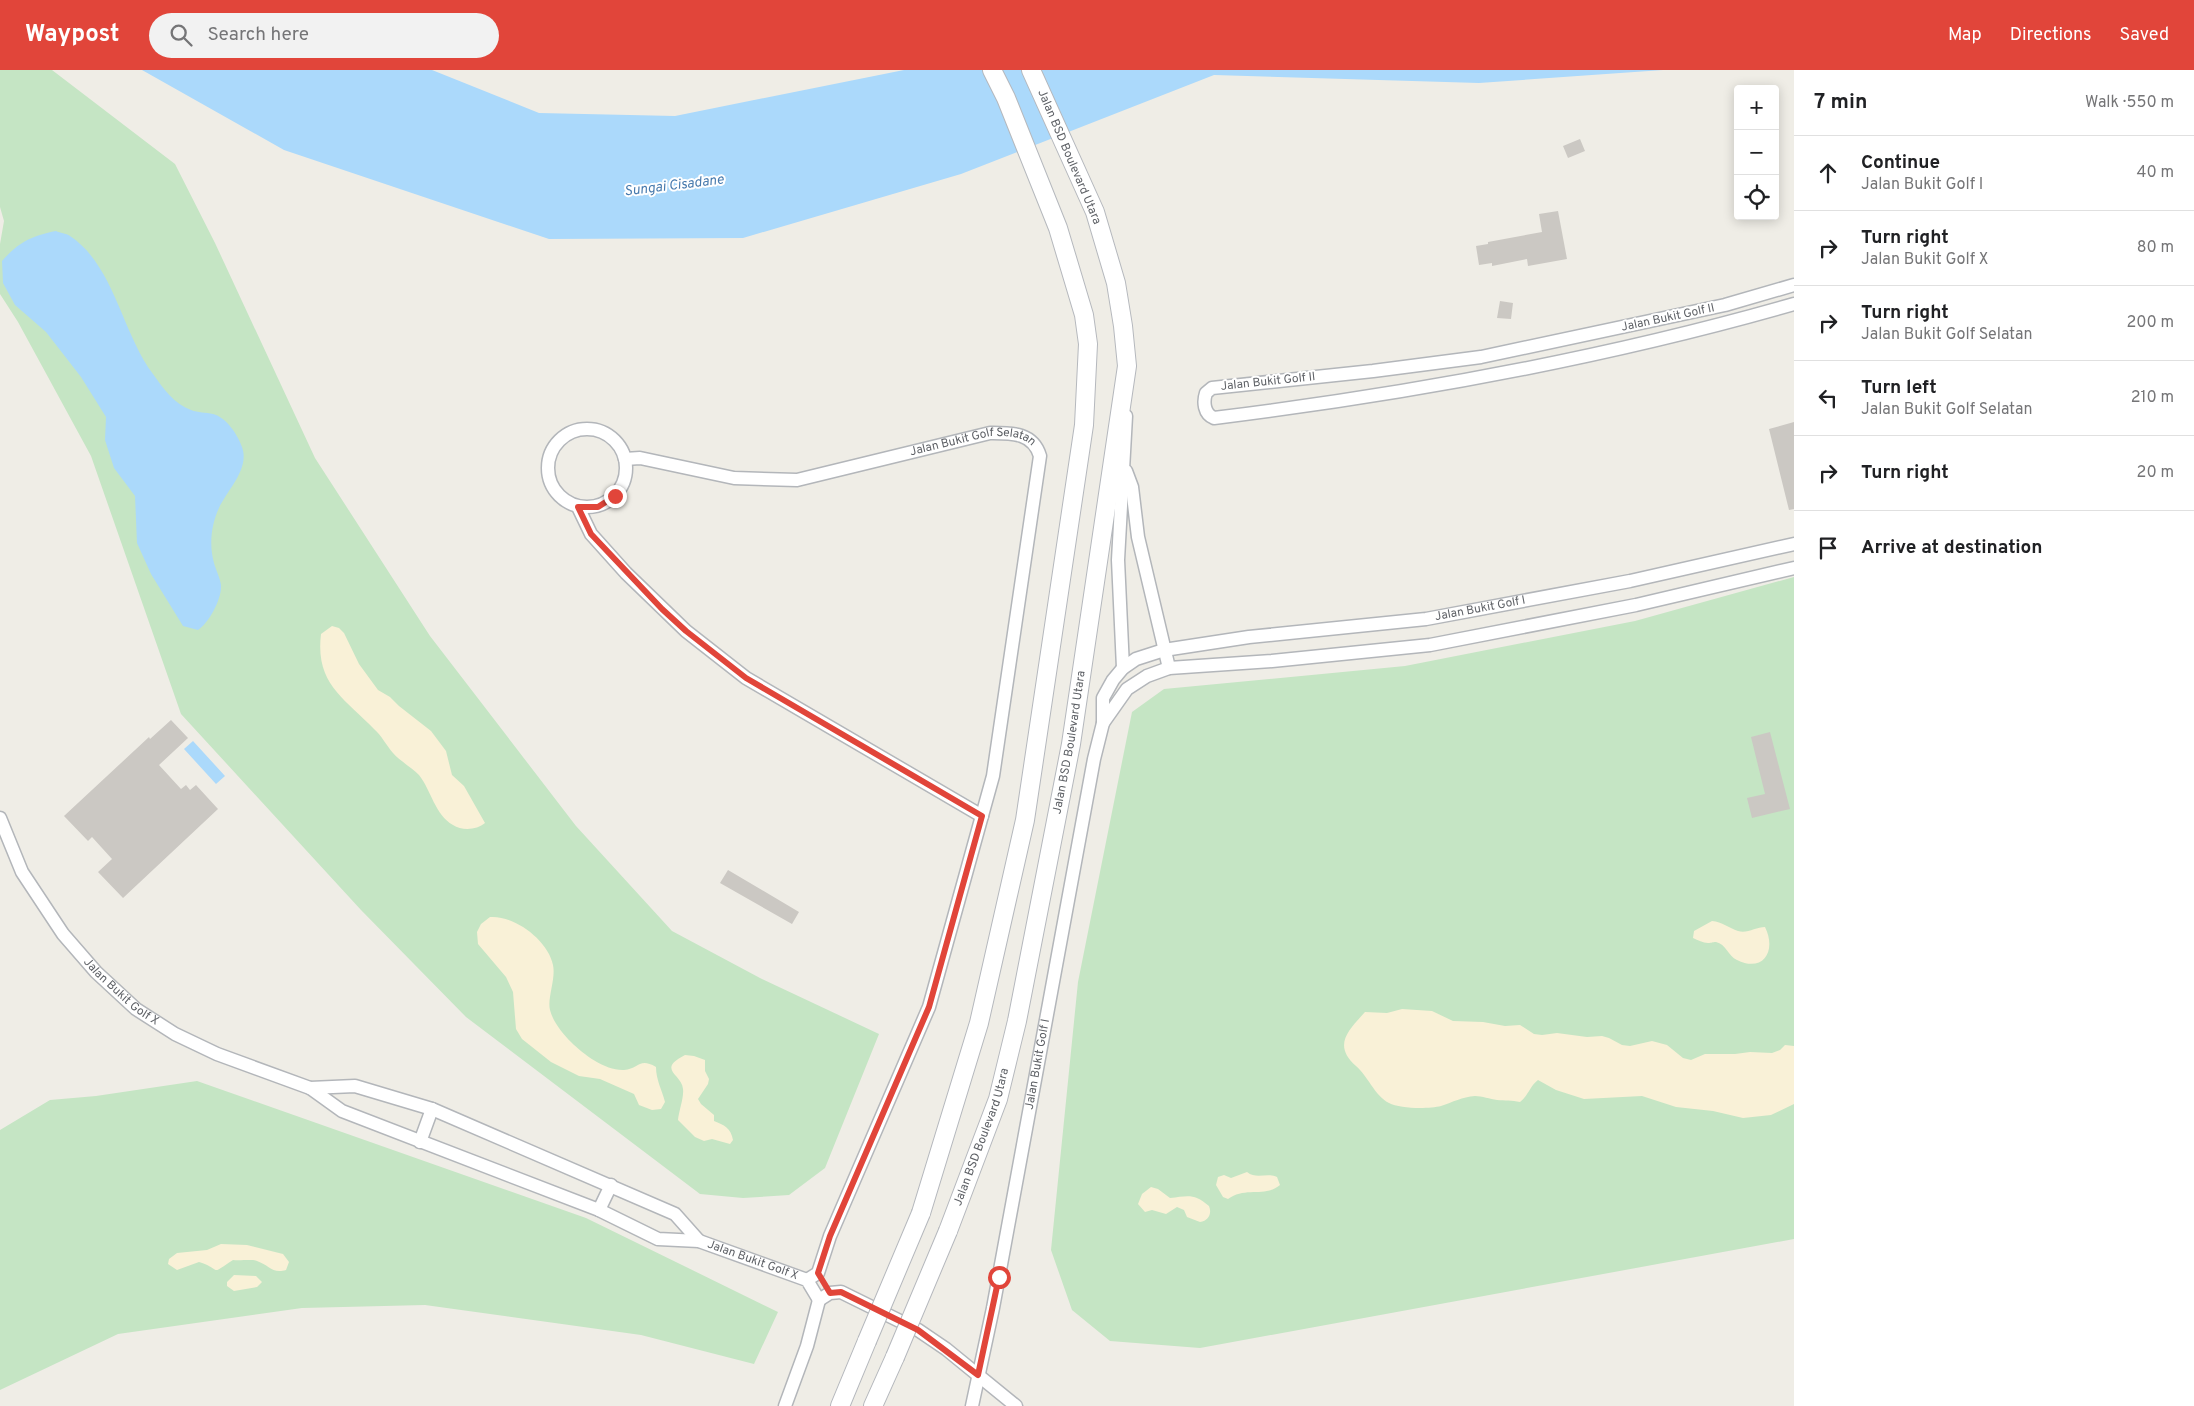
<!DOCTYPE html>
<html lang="en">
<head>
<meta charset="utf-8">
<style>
  :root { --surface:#fff; --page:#f2f2f2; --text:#202124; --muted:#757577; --line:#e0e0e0; --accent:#e1453a }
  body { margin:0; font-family:Overpass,sans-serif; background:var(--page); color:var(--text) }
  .controls { position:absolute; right:15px; top:15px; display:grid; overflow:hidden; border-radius:5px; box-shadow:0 2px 12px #0003 }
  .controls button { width:45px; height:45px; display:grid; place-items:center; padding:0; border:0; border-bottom:1px solid var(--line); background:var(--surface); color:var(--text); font:25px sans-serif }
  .stop { position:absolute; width:15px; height:15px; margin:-11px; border:4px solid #e1453a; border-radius:50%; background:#fff }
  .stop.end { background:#e1453a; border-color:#fff; box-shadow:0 1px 5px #0008 }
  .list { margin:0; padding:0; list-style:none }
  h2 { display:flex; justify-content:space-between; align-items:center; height:65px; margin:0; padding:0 20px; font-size:21px }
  h2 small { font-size:16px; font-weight:400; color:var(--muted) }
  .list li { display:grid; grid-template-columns:32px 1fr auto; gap:15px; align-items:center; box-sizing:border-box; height:75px; padding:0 20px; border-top:1px solid var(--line) }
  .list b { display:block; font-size:19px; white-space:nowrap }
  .list p { margin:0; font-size:16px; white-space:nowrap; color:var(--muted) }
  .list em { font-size:16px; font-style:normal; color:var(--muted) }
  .icon { flex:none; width:28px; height:28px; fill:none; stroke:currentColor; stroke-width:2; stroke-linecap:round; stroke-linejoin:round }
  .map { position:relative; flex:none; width:1794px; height:1336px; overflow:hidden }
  header { display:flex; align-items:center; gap:30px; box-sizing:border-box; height:70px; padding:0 25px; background:var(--accent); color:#fff }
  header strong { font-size:24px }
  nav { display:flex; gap:28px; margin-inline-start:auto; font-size:18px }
  .search { width:350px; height:45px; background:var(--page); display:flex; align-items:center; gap:12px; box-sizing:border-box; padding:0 18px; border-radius:28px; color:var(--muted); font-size:19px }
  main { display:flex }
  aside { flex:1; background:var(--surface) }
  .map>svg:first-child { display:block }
</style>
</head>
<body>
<header>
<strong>Waypost</strong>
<div class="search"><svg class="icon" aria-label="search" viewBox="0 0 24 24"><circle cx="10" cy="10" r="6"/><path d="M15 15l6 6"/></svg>Search here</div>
<nav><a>Map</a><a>Directions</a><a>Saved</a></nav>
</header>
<main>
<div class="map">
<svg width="1794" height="1336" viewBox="0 0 1794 1336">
  <rect width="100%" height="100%" fill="#efede6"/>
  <!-- green -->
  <path fill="#c5e5c4" d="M0,0H52L175,94L215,173L315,388L430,566L576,756L672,861L760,908L879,964L825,1098L789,1125L743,1128L700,1124L466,947L361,840L181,644L91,386L18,252L0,224V174L4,151L0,137Z
    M1794,507V1169L1200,1278L1110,1271L1072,1240L1051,1180L1078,912L1132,642L1164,619L1405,596L1635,551Z
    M197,1011L586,1148L778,1242L754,1294L641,1265L425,1235L302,1238L118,1264L0,1320V1060L50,1030L96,1026Z"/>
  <!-- sand -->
  <path fill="#f9f1d7" d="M332,556L339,558L344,563L359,594L378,620L390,627L399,636L431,661L446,681L452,705L464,716L485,753C477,760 462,761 453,755C435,745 431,720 419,705C411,697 400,691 393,683C386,675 382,666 374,659C344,628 315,614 321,564Z
    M490,847C514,845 548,870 553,895C556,909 547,928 550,940C553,952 563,964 571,972C584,985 606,1001 624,1000C639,999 639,987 656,997C656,1010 662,1020 665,1032L661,1039L652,1040L639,1035L634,1024L600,1009L579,1006L551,992L522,969L516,959L513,922L506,907L478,874L477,862L481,854Z
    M1712,851C1722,852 1729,858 1738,861C1747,864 1756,857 1765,857C1777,881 1763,903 1737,890C1728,886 1726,874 1716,872C1712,872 1712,873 1708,873C1703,873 1698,870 1693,868L1694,861Z
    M1402,939L1432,941L1453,951L1483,952L1505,956L1520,955L1534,964L1542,965L1557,963L1587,967L1602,966L1609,968L1622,975L1630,976L1652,971L1667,975L1683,988L1691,990L1705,984H1735L1750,982L1772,983L1780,980L1785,975L1794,976V1034L1771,1045L1743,1048L1713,1041L1676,1037L1642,1026L1584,1029L1556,1020L1538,1010C1530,1016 1528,1026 1520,1032C1512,1030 1505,1031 1497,1030C1490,1029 1482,1026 1475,1026C1462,1027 1453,1032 1441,1036C1429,1039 1400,1039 1389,1033C1374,1025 1368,1006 1356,996C1332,975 1349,960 1365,942L1387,943Z
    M685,985L694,986L705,990V1001L709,1009L708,1014L698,1029L701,1034L714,1045V1051C724,1055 731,1058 733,1070L730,1074L712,1069L704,1071L695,1067L678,1050C679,1040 684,1028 683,1019C682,1004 656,1000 685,985Z
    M1247,1102C1257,1110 1267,1102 1277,1107L1280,1115C1265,1128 1246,1116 1228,1129L1223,1127L1216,1115L1218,1107L1224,1105L1231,1108Z
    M1151,1117L1158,1119L1170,1128C1188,1126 1194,1123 1209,1136C1212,1143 1209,1151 1200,1152L1187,1147L1184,1140L1177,1137L1166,1144L1152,1140L1145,1142L1138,1134L1142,1124Z
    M221,1174L247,1175L283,1184L289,1192L286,1200C272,1204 269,1195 257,1191C253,1189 239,1191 233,1190C208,1206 224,1200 199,1192L177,1200L168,1194L169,1189L177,1183L207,1180Z
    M234,1205L256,1206L262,1212L257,1217L234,1221L227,1216V1212Z"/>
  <!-- water -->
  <path fill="#abd9fb" d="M142,0H432L539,43L675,46L904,0H1663L1479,13L1214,5L961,104L743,168L549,169L284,80Z
    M56,161C60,163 66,163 70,166C114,195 122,263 153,304C163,318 174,334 191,340C198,343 206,342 213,344C226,347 238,365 242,377C250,399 227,420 219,438C211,455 209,475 214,493C216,500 220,508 221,515C222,529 209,553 198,560L183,556L151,504L137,473L135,426L114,398L105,370L106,347L81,307L46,262L15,235L3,213L2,191C19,172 31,166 56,161Z
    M193,671L225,706L216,714L184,679Z"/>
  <!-- building -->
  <path fill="#cbc8c3" d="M1580,69L1585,81L1568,88L1563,76Z
    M1558,141L1567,189L1528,196L1527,189L1492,196V193L1479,195L1476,176L1488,174V172L1542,162L1539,144Z
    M1500,231L1513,233L1511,249L1497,248Z
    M1794,352V439L1789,440L1769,359Z
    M171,650L188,668L159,695L181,719L186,715L190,720L196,715L218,739L123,828L98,802L112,789L92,767L88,771L64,746L149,667L150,669Z
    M1770,662L1790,739L1752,748L1747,728L1765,724L1751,667Z
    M728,800L799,842L792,854L720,813Z"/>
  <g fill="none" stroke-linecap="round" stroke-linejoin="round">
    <defs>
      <g id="street">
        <path d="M1794,215L1725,235L1481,287L1373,301L1212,318L1206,323C1203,332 1204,344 1214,348C1408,324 1606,288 1794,234"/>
        <circle cx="587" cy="398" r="39"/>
        <path id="s1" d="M625,389L640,388L734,408L797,410L990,363C1011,363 1033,362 1040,386L993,706L929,937L830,1166L818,1203L807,1210"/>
        <path d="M1126,401L1132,417L1138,467L1169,598"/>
        <path d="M578,437L591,464L626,503L686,561L746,608L982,746"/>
        <path d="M1123,598L1118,490L1126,346"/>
        <path d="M1103,653L1127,619L1147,606L1169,598L1272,591L1430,575L1636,535L1794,498"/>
        <path id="s2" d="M0,748L22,802L63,864L96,902L136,939L175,964L217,984L310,1018L342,1041L599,1140L658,1169L699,1171L807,1210L819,1230"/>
        <path d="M310,1018L355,1016L432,1039L675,1144L699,1171"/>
        <path d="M420,1072L432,1039"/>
        <path d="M599,1140L611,1115"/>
        <path d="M819,1230L830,1223L841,1222L918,1260L946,1279L1016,1336"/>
        <path d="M785,1336L807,1276L819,1230"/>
        <path id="s3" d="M972,1336L993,1238L1094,689L1103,653V628L1113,610L1123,598L1136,589L1164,580L1249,567L1426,549L1630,511L1794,474"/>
      </g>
      <g id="secondary">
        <path d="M921,1143L979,953L1025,750L1084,355L1088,274L1084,245L1058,158L1006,28L992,0"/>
        <path id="s4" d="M948,1161L998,1029L1017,951L1071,674L1127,296L1123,256L1116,213L1095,142L1031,0"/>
        <path d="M840,1336L867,1271"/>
        <path d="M873,1336L895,1287"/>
      </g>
    </defs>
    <!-- street casing -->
    <use href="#street" stroke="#b3b6ba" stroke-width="15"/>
    <!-- secondary casing -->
    <use href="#secondary" stroke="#b5b8bd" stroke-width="20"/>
    <!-- street -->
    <use href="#street" stroke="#fff" stroke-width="12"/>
    <!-- secondary -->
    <use href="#secondary" stroke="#fff" stroke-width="18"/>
    <defs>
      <path id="secondary-bridge" d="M867,1271L921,1143
        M895,1287L948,1161"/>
    </defs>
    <!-- secondary-bridge casing -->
    <use href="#secondary-bridge" stroke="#b5b8bd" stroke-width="20" stroke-linecap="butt"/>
    <!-- secondary-bridge -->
    <use href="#secondary-bridge" stroke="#fff" stroke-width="18"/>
  </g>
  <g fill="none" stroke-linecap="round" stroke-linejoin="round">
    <!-- route -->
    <path stroke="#e1453a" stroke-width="6" d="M615,426L598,437H578L591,464L662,539L686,561L746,608L982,746L929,937L830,1166L818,1203L830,1223L841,1222L918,1260L978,1305L999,1207"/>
  </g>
  <g text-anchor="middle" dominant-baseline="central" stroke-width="4" stroke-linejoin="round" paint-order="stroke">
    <!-- street labels -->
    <g font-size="12" fill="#5e6166" stroke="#fff">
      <text transform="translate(1069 87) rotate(67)">Jalan BSD Boulevard Utara</text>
      <text transform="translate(1668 248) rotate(-12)">Jalan Bukit Golf II</text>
      <text transform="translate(1268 312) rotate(-6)">Jalan Bukit Golf II</text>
      <text stroke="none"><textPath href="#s1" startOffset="355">Jalan Bukit Golf Selatan</textPath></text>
      <text stroke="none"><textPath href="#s3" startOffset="1121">Jalan Bukit Golf I</textPath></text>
      <text stroke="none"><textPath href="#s4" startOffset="505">Jalan BSD Boulevard Utara</textPath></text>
      <text stroke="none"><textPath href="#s2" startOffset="215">Jalan Bukit Golf X</textPath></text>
      <text stroke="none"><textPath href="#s3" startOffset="348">Jalan Bukit Golf I</textPath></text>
      <text stroke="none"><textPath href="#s4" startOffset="100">Jalan BSD Boulevard Utara</textPath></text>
      <text stroke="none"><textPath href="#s2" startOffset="908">Jalan Bukit Golf X</textPath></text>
    </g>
    <!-- water labels -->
    <g font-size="14" font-style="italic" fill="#477aad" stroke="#fff">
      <text transform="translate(674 116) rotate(-7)">Sungai Cisadane</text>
    </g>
  </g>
</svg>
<div class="controls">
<button>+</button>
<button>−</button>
<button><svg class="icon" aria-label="locate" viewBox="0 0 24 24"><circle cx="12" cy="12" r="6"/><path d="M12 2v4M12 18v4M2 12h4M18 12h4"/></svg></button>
</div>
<div class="stop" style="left:999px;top:1207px"></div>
<div class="stop end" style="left:615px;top:426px"></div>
</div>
<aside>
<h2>7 min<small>Walk · 550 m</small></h2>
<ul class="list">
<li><svg class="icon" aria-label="ahead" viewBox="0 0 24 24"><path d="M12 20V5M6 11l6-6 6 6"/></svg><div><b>Continue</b><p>Jalan Bukit Golf I</p></div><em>40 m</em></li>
<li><svg class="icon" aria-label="right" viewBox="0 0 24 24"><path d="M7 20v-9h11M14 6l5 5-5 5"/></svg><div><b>Turn right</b><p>Jalan Bukit Golf X</p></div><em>80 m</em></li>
<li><svg class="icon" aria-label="right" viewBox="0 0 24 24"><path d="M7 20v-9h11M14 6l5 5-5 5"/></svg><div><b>Turn right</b><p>Jalan Bukit Golf Selatan</p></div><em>200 m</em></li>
<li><svg class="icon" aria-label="left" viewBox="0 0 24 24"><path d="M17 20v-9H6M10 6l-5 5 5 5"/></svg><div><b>Turn left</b><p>Jalan Bukit Golf Selatan</p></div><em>210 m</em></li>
<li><svg class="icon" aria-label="right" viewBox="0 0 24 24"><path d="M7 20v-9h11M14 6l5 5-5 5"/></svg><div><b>Turn right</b></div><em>20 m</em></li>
<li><svg class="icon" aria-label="arrive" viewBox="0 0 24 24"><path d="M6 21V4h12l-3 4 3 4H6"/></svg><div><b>Arrive at destination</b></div></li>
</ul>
</aside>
</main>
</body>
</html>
